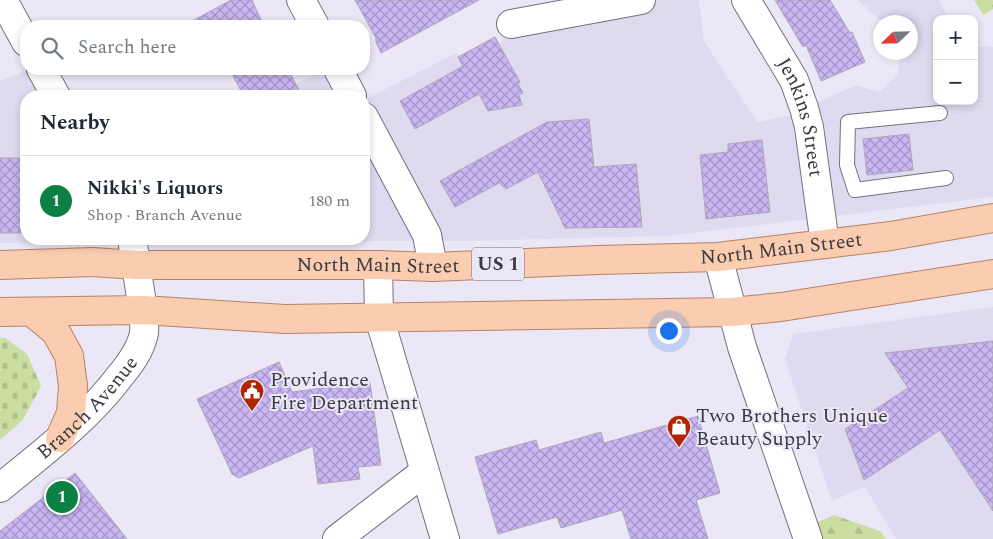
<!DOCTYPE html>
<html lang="en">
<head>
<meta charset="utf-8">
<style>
  :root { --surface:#fff; --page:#f2f2f3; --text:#1f2937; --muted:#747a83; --line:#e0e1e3; --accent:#0b8043 }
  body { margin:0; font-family:Spectral,serif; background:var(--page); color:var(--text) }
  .controls { position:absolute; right:15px; top:15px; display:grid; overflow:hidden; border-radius:10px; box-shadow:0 2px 8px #0003 }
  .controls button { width:45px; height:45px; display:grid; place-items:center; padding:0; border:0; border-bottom:1px solid var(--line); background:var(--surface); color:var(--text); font:25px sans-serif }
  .compass { position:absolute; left:873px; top:15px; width:45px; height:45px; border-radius:50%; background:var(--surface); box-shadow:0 2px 8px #0003; rotate:247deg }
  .you { position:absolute; left:668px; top:330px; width:18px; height:18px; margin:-12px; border:4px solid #fff; border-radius:50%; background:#1a73e8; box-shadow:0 0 0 8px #1a73e833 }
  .badge { display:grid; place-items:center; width:32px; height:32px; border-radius:50%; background:var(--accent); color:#fff; font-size:16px; font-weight:700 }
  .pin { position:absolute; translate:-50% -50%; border:2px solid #fff; box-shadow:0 1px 5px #0006 }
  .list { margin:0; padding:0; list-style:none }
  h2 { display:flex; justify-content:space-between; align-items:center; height:65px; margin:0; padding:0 20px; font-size:21px }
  h2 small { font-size:16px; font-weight:400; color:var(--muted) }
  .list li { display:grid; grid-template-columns:32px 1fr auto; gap:15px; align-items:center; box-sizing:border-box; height:90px; padding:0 20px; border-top:1px solid var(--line) }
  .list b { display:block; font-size:19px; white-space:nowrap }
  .list p { margin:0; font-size:16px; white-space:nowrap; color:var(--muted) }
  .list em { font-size:16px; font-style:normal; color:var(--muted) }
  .icon { flex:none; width:28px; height:28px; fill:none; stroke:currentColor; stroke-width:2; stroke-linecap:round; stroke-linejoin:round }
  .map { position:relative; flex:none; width:993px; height:539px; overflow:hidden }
  .search { position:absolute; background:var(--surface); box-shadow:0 2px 8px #0003; left:20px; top:20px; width:350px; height:55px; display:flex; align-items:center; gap:12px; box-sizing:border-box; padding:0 18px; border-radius:20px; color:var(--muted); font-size:19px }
  .panel { position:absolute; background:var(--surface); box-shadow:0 2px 8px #0003; left:20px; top:90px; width:350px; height:155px; border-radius:20px }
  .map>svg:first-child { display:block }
</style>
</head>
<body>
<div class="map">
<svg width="993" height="539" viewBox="0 0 993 539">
  <defs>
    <pattern id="grass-tufts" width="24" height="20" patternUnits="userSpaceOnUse" patternTransform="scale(1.25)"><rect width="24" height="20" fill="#cadea2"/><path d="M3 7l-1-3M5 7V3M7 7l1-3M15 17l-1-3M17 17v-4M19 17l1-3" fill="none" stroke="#aebf8d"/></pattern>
    <pattern id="forest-firs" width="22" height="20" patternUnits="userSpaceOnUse" patternTransform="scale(1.25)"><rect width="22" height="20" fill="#cadea2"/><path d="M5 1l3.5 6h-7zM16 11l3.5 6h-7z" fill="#aebf8d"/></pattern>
    <pattern id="cemetery-stones" width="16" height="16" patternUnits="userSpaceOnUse" patternTransform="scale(1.25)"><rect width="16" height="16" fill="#cadea2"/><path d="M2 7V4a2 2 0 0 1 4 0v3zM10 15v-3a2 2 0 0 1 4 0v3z" fill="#aebf8d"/></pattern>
    <pattern id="building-cross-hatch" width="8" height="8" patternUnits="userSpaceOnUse" patternTransform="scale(1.25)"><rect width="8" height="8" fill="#c9b6f3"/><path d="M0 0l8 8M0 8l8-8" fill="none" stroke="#a495c6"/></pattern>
  </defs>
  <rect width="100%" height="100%" fill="#ebe7f6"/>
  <!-- built -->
  <path fill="#e0daf0" d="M593,0H699L704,41L757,122L806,112L809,106L856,85L879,92L898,74L900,53L910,52V22H882L858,0H939L949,19H937V101H974V46L993,47V197L667,236L465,241H243L242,239H364V100L456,53L472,68L490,61L519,10Z
    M26,71L38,96H26V239H107L102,242L0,243V81Z
    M322,71L335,96H271Z
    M993,307V539H896L865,487L832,501L785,359L793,334Z"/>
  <!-- grass -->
  <path fill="url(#grass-tufts)" d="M974,0H993V9L983,15Z"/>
  <!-- forest -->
  <path fill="url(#forest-firs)" d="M834,515L880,531L886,539H813L809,526Z"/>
  <!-- cemetery -->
  <path fill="url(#cemetery-stones)" d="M0,338H5L27,354L41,386L23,420L0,440Z"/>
  <!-- building -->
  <path fill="url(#building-cross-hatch)" stroke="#aba8b6" d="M231,0H252L261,20L249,26H183Z
    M355,0H479L381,53L376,42V38Z
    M775,0H830L850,33L852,32L865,62L821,81L806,45L803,47Z
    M495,37L520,82L518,84L523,93L519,95L522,105L488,111L479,94L415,129L400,101L463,66L458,57Z
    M247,69H288L302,96H244L233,76Z
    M589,119L594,167L636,164L642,227L565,228L538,172L506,189L499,183L455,207L440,181L547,122Z
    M909,134L913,170L867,175L863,139Z
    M762,140L770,212L706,219L700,155L728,152V144Z
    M0,158H26V233H0Z
    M993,341V511L940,430L864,480L845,429L908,388L885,353Z
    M279,362L292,392L370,382L381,465L358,467L360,479L318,484L313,446L239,478L232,474L197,399Z
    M698,416L720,493L696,500L708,539H631L622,510L561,528L557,517L498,534L475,457L536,440L539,450L601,432L604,443Z
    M75,473L127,539H0V531Z"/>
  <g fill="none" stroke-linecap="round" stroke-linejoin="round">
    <defs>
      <path id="service" d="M940,113L848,122L847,165L855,190L946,178"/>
      <g id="minor">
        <path d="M301,0L315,26"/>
        <path id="s1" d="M746,0L794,80L804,108L809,127L825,244"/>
        <path d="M511,24L641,0"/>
        <path d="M338,69L352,96"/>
        <path d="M364,117L427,235L433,267"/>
        <path d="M718,257L742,347L808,539"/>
        <path d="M378,265L379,317L445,539"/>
        <path d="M337,539L424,472"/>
      </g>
      <path id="tertiary" d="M3,0L26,42
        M41,69L56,96
        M132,239L143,310"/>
      <g id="secondary">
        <path id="s2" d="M0,488C42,453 87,420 120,376C130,364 139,352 143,337C146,329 143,318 143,310"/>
      </g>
      <g id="primary">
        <path id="s3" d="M0,265L93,262L136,265H378L433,267L598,260L718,257L891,236L993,218"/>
        <path d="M0,312L143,310L285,319L731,312L781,307L993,274"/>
        <path d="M33,313L56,332L69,356L73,386L71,413L60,438"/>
      </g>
    </defs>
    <!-- service casing -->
    <use href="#service" stroke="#74707d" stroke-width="16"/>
    <!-- minor casing -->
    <use href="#minor" stroke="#74707d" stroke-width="30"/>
    <!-- tertiary casing -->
    <use href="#tertiary" stroke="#74707d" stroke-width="30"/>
    <!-- secondary casing -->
    <use href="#secondary" stroke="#74707d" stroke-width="30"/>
    <!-- primary casing -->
    <use href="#primary" stroke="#b58367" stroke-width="30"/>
    <!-- service -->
    <use href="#service" stroke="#fff" stroke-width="14"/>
    <!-- minor -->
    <use href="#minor" stroke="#fff" stroke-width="28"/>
    <!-- tertiary -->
    <use href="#tertiary" stroke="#fff" stroke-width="28"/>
    <!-- secondary -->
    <use href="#secondary" stroke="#fff" stroke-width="28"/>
    <!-- primary -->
    <use href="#primary" stroke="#faccb0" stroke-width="28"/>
  </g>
  <!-- icons -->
  <defs>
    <symbol id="civic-pin" viewBox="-11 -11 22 30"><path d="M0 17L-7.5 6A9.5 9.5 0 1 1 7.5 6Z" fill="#b12505" stroke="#ebe7f6"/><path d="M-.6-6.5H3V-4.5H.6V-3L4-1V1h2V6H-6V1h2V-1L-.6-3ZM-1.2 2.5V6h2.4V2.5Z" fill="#fff"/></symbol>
    <symbol id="shop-pin" viewBox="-11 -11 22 30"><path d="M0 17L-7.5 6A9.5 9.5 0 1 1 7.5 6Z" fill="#b12505" stroke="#ebe7f6"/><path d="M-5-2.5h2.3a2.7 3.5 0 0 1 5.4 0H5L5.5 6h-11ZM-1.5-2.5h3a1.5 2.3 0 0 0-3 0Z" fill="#fff"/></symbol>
  </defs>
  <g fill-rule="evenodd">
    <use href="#civic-pin" x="238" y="377" width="28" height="38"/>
    <use href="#shop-pin" x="665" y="413" width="28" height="38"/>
  </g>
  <g text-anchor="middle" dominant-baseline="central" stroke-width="4" stroke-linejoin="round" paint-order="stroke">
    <!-- shield labels -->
    <rect fill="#ebe7f6" stroke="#706e77" stroke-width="1" x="472" y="247.5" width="52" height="33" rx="4"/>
    <g font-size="19" font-weight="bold" fill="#3b3a40">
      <text x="498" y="264">US 1</text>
    </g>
    <!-- street labels -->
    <g font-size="20" fill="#3b3a40" stroke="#ebe7f6">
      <text stroke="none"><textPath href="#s1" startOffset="131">Jenkins Street</textPath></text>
      <text stroke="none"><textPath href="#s3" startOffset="782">North Main Street</textPath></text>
      <text stroke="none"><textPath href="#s3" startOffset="378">North Main Street</textPath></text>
      <text stroke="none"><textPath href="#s2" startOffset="119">Branch Avenue</textPath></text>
    </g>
    <!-- poi labels -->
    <g font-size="20" fill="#3b3a40" stroke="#ebe7f6" text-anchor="start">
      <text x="270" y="380">Providence<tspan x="270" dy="23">Fire Department</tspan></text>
      <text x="696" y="416">Two Brothers Unique<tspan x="696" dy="23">Beauty Supply</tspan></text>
    </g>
  </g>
</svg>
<div class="controls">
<button>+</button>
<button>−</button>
</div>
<svg class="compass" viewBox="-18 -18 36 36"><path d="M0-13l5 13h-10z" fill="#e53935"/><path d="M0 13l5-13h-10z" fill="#747a83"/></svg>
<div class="you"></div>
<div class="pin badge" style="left:62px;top:497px">1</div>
<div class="search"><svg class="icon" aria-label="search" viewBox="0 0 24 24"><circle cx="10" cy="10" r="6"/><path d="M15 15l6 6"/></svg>Search here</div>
<section class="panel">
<h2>Nearby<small></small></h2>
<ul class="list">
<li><span class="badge">1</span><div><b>Nikki's Liquors</b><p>Shop · Branch Avenue</p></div><em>180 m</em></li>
</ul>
</section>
</div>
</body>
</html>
